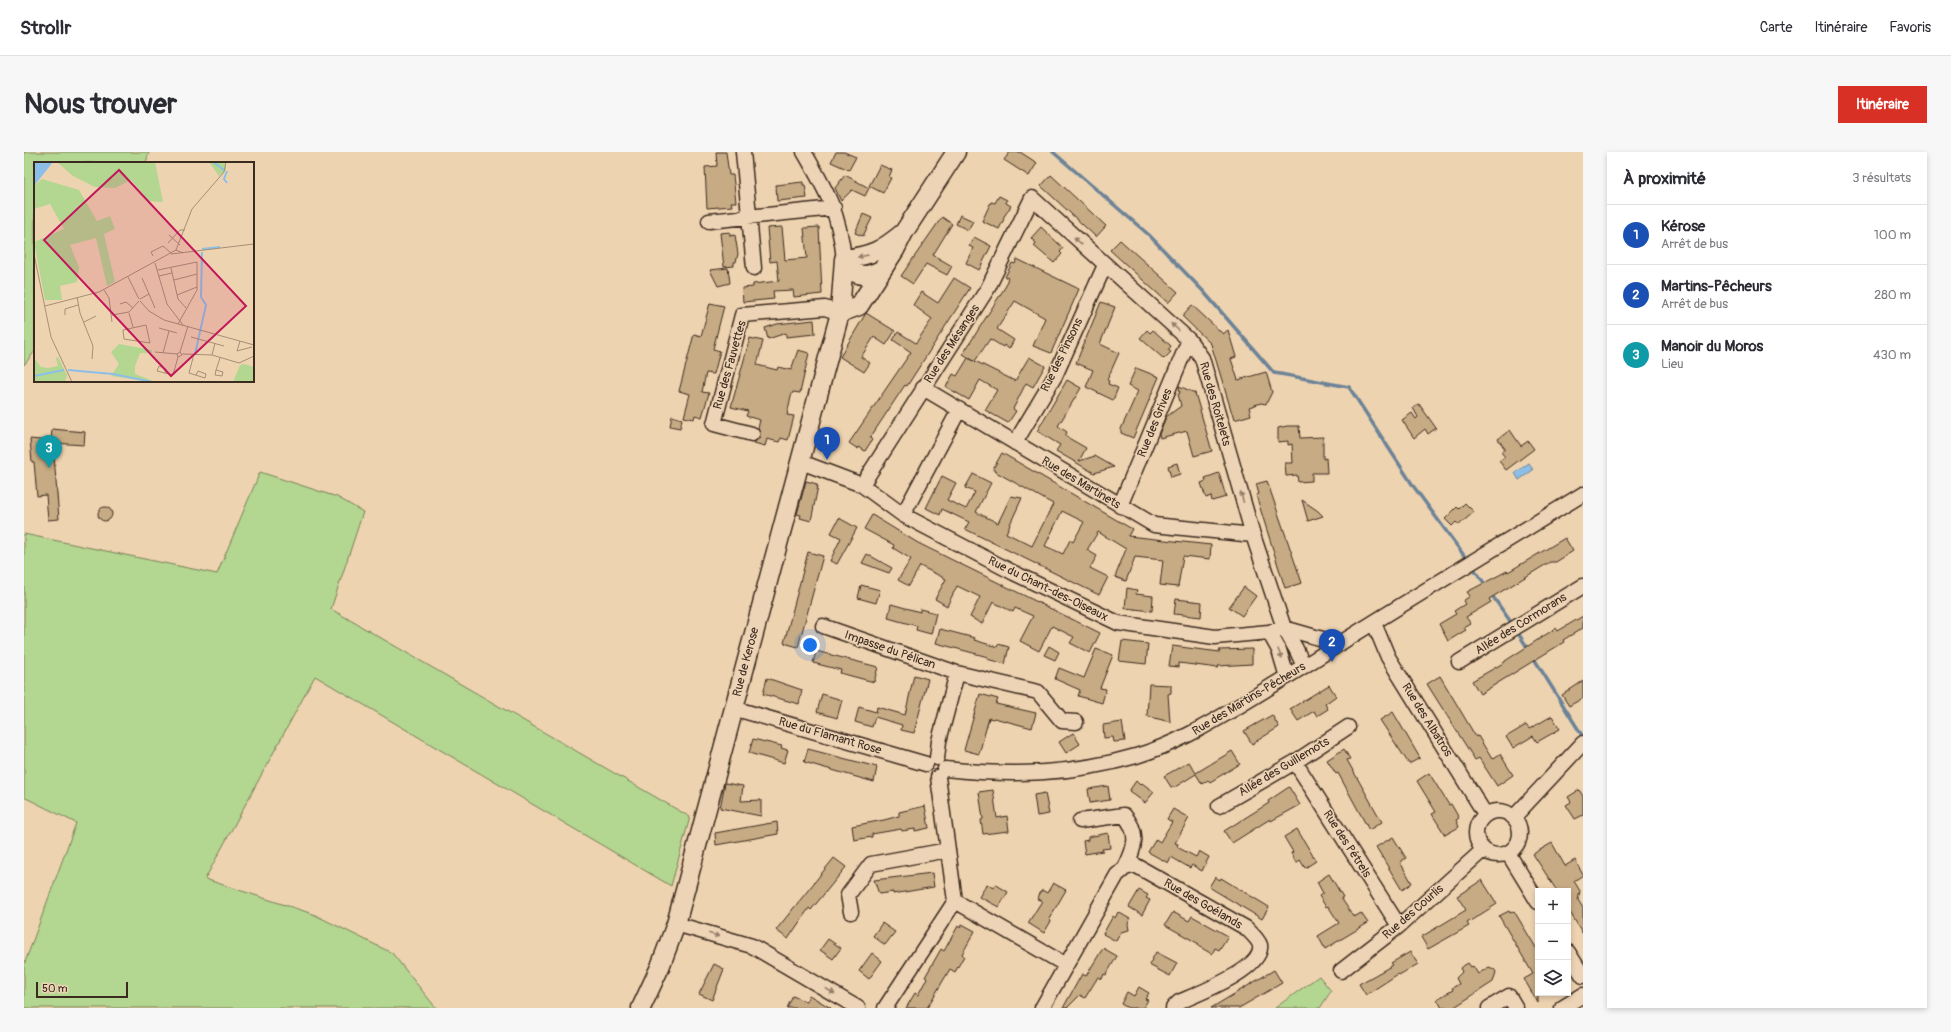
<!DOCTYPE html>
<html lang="fr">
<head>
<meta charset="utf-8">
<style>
  :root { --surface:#fff; --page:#f7f7f7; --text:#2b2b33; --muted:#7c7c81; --line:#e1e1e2; --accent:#d93025 }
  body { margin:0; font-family:Pangolin,sans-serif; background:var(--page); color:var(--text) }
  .controls { position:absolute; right:12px; bottom:12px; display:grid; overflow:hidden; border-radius:0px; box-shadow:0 2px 6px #0003 }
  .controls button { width:36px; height:36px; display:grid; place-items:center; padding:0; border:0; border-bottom:1px solid var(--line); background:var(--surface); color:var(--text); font:20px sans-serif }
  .scale { position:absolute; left:12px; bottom:10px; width:92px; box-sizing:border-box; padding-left:4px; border:2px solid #3b2a1e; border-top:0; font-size:11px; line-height:14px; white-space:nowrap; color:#3b2a1e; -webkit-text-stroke:3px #eed4b6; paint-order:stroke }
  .you { position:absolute; left:786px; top:493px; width:14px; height:14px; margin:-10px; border:3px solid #fff; border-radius:50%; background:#1a73e8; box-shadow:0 0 0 6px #1a73e833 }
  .badge { display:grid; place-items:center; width:26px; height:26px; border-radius:50%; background:var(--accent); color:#fff; font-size:13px; font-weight:700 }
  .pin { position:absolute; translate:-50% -33px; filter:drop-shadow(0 1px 2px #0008) }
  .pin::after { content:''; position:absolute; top:21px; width:14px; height:12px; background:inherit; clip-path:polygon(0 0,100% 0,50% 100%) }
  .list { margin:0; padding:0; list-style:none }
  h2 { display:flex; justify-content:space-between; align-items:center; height:52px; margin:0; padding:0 16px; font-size:17px }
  h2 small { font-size:13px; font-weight:400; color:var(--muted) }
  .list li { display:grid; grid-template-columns:26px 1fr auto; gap:12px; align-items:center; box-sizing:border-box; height:60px; padding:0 16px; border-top:1px solid var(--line) }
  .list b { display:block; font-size:15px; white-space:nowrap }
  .list p { margin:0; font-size:13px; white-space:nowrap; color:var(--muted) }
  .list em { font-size:13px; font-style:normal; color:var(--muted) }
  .icon { flex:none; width:22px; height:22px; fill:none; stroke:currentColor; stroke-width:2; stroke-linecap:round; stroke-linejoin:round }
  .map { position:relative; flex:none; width:1559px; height:856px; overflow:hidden; border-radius:0px }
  header { display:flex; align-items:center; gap:24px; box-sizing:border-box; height:56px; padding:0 20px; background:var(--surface); border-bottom:1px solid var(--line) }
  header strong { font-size:19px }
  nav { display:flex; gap:22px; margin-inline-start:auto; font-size:14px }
  .intro { display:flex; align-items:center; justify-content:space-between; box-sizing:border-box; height:96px; padding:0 24px }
  h1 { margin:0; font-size:28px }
  .button { padding:10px 18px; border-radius:0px; background:var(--accent); color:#fff; font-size:14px; font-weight:700 }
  main { display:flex; gap:24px; padding:0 24px }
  aside { flex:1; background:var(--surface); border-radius:0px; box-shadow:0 2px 6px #0003 }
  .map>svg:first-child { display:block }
</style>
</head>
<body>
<header>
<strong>Strollr</strong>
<nav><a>Carte</a><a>Itinéraire</a><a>Favoris</a></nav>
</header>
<div class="intro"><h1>Nous trouver</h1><a class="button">Itinéraire</a></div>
<main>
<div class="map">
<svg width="1559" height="856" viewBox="0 0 1559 856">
  <rect width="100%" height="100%" fill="#eed3b0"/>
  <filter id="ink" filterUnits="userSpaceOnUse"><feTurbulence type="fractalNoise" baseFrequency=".025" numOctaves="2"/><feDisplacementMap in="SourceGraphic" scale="8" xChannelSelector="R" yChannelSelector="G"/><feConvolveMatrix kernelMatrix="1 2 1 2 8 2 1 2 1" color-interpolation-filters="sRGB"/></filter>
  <g filter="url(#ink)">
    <!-- green -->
    <path fill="#b3d690" stroke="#778057" d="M0,0H125L122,11H11V199L0,213Z
      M236,320L313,345L339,360L307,457L666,665L647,734L291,524L181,727L289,762L368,801L412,856H0V813L52,671L0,645V382L193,422Z
      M1295,824L1307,839L1296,856H1251Z"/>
    <!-- water -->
    <path fill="#8cbfe8" stroke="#6c8397" d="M1505,311L1509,318L1495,328L1491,321Z"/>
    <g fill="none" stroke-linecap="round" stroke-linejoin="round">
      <!-- stream -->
      <path stroke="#6c8397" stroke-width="3.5" d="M1029,0L1125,83L1179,139L1250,221C1276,225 1300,231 1325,235L1390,335L1444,409
        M1448,414L1463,435
        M1467,442L1489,473
        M1492,478L1505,498
        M1509,505L1559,585"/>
    </g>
    <!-- building -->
    <path fill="#c6ab84" stroke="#3b2a1e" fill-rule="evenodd" d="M692,0H702L705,23H709L712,50H707L708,54L683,56L681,15L693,14Z
      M812,0H820L832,5L825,18L807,10Z
      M986,0H996L1013,11L1005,24L980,8Z
      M856,13L868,18L865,25L867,26L859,41L845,34Z
      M821,23L845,36L841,44L828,38L817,49L811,36Z
      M1027,23L1082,74L1072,85L1017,34Z
      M779,30V33H781L783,46L753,49L752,33Z
      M975,44L983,48L982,51L987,54L979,66L980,67L975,77L958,69L967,50L971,51Z
      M839,62L848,66L839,84L831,81Z
      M936,63L949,69L944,78L932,72Z
      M918,65L928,72L909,103L928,114L923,123L902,112L889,132L877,124Z
      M758,75L761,108L783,106L780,76L795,75L798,142L770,145L769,138L749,139L750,147L719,150L718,136L729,135V132L755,129L753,109L746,110L743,76Z
      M1017,75L1039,96L1036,100L1038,102L1030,111L1010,94L1012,91L1007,86Z
      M706,80V84L711,83L714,102L712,110H710V114L700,115L696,81Z
      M950,85L967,94L955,118L942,111L949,96L945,94Z
      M1096,88L1154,140L1144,151L1086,98Z
      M993,107L1055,137L1027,201L1009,194L1021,166L991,149L973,177L990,188L985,197L980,193L979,195L966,187L951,209L991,229L1005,205L1021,214L1009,235L1002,231L989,257L992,259L984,271L961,258L973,238L956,228L945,248L922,235L929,222L933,224L944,206L950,209L939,202L983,132L982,131L984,126L981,125L988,111L991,112Z
      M704,116L706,131L694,134L686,118Z
      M930,126L946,136L883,234L881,233L846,286L848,288L841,299L835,295L834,297L825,291L887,200L869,188L874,180L892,191L908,167L889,153L897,140L914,151Z
      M1077,150L1091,155L1076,192L1095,201L1083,228L1085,229L1084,232L1094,236L1089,248L1062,235L1069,218L1052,211Z
      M686,151L700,154L689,197L696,199L690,222L682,221L678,240L685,241L678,265L671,263L670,267L660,265L666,242L655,239L670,182L677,184Z
      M1168,153L1199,182L1204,178L1212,205L1207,207L1214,228L1242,220L1248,240L1242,252L1237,251L1225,255L1227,263L1210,268L1187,192L1158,164Z
      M842,161L871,179L862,193L850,185L837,205L846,211L840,220L816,205Z
      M790,168L791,182L762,185V181L744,187L741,176L753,172Z
      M1123,178L1126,181L1129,178L1147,194L1144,198L1147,200L1140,207L1116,186Z
      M726,186L739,189L733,213L753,218L754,215L767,218L774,198L785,201L776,241L769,240L767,244L763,263L770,264L764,288L757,286L755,290L743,287L741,294L730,291L736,285L734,276L736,268L722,264L724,259L707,255Z
      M1112,216L1135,225L1109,286L1097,281V277L1114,239L1104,234Z
      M1043,228L1057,236L1034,274L1043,280L1041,284L1062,296L1055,309L1071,304L1090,315L1070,321L1032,299L1036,293L1013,279Z
      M1155,234L1171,241L1188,299L1170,304L1163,279L1136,286L1135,282L1142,265L1157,254L1154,242L1156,241Z
      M1395,252L1412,276L1404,282L1401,277L1390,286L1378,268L1388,261L1392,267L1394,265L1389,256Z
      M648,264L658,267L656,276L646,274Z
      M1263,274H1275L1276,286L1299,285V307L1302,306L1303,321H1288V329L1274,330L1273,323L1262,324L1261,311H1269L1268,292L1264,293V289L1254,290V276Z
      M28,277L61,280L60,293L29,291L35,367L24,368L22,343L13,344L10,310H8L6,287L27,289Z
      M1486,278L1497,294L1504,289L1510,297L1482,318L1475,309L1481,305L1477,300L1481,297L1474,287Z
      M978,301L1108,377L1104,384L1187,393L1186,407L1159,404L1154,435L1136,433L1139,408L1111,405L1102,429L1091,425L1102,397L1074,380L1063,398L1073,404L1066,416L1084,425L1075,443L941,377L945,370L918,357L916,363L902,356L918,324L932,331L923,348L942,357L951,340L941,336L949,322L967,331L952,360L974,371L987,344L998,346L982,381L1008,394L1029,352L970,319V315ZM1038,359L1060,370L1049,390L1046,388L1039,402L1021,394Z
      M1153,311L1156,322L1147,325L1144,314Z
      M1195,321L1202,345L1188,349L1187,344L1182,346L1177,331L1182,329L1181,326Z
      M782,329L793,332L792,334H794L787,369L776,366L777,363L773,362Z
      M1243,329L1278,431L1261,436L1232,343L1235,342L1232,332Z
      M1278,348L1294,359L1299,364L1284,369Z
      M1441,351L1450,360L1435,373L1432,370L1428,374L1421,367L1433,355L1435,357Z
      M74 362a7 7 0 1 1 14 0a7 7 0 1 1-14 0Z
      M848,363L894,391L1076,481L1066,501L1046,491L1050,485L1028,474L1015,499L996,489L1009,464L991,456L989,460L969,450L958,472L946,465L956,445L933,434L923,454L911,447L922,427L896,414L885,434L874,428L887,407L869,396L870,393L840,377Z
      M815,366L833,376L813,412L806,409L817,386L807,381Z
      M1541,386L1549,399L1532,410H1526L1465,447L1467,450L1442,465L1447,472L1440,476L1442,478L1424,489L1415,472L1432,462L1430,459L1441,452L1439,449L1446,444L1443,440L1483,419L1484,420Z
      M784,400L799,404L774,495L760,491Z
      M843,402L868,416L865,421L838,411Z
      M837,433L856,438L852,451L834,446Z
      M1220,435L1232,444L1218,464L1205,455Z
      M1103,436L1113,438L1112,442L1129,444L1128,459L1101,456Z
      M1152,447L1178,450L1177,465L1150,462Z
      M867,452L896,460V457L912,461L907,482L892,478L893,474L864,466Z
      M1559,464V476L1539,488L1540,490L1456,542L1448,529L1481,510V509L1532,476L1534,479Z
      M916,477L951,486L950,488L973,495L974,492L985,495L981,512L963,507L964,505L912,491Z
      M1098,489L1124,492L1122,512L1095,509Z
      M1025,494L1035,500L1031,508L1020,503Z
      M1148,494L1196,500L1195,498L1228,497V512L1194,514V516L1155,511V515L1145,514Z
      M1072,497L1089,503L1076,536L1082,537L1078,551L1054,544L1056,538L1031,527L1035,516L1060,526Z
      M792,499L854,515L850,530L816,521L817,518L789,511Z
      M890,523L904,527L890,581L877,578L878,573L851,565L848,575L831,570L835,555L852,560L853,555L881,563Z
      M1416,524L1452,585L1454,584L1468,607L1476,602L1489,623L1473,634L1455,606L1451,608L1403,532Z
      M743,526L778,538L775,552L739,542Z
      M1559,529V546L1545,554L1538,543Z
      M1125,532L1147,533V541L1144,542L1146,570L1123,564Z
      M1305,533L1312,544L1301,552L1304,557L1293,564L1290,559L1274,569L1266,557Z
      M798,542L818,548L813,566L793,560Z
      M956,542L974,547L972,552L1012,561L1008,576L970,566L969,567L965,566L955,602L940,598Z
      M1369,560L1396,606L1385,612L1356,568Z
      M1248,563L1255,575L1228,592L1220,579Z
      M1528,564L1536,577L1513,590L1509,584L1489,596L1482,585L1502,573L1505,577Z
      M1098,570L1101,589L1090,590L1089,585L1080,586L1079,573Z
      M1049,581L1056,592L1042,601L1035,590Z
      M729,587L758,594L757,596L764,598L760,611L725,601Z
      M784,597L853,615L850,630L780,610Z
      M1320,597L1326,607L1323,608L1358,670L1345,678L1314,621L1312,622L1303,608Z
      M1208,599L1216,612L1186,630L1184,628L1178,632L1172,622L1151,635H1147L1140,624L1165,610L1172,621Z
      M1405,621L1425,653L1427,652L1435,666L1432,668L1435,675L1421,683L1408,662L1412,660L1393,629Z
      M1112,629L1116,633L1118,631L1130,640L1121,651L1105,639Z
      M701,631L719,634L717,649L737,648V664L696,656Z
      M1084,634L1086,648L1066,651L1064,637Z
      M1265,635L1276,653L1247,669L1246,667L1208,691L1200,679L1245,651L1244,649Z
      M969,638L973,666L983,664L985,679L959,682L957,668L959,667L955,640Z
      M1555,638L1559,644V663L1551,667L1542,653L1547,650L1544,645Z
      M1021,641L1025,662L1013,664L1010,643Z
      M901,654L905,676L891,679V677L878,679L877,677L848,682V685L830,688L828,674L860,668L875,664V660Z
      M1149,657L1165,666L1151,691L1154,692L1153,695L1172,705L1175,699L1185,705L1178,719L1168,713L1166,716L1147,705L1144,711L1124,700L1132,687L1136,690L1148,670L1143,667Z
      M753,670L754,682L692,693L691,681Z
      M1273,677L1292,709L1281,716L1276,708L1272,711L1267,701L1269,700L1260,685Z
      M1084,681L1086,696L1078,697L1079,699L1061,702L1059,689L1064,688V685Z
      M1369,685L1382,706L1376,710L1388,731L1378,738L1352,695Z
      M1528,691L1541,714L1551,708L1559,723L1550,729L1556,739L1554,748L1559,756V782L1544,757V739H1533L1509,702Z
      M810,706L822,715L787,758L785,756L764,787L752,778Z
      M908,721L910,735L869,742V740L855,742L850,728Z
      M1305,722L1319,745L1317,746L1330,765L1337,761L1344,771L1301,797L1294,784L1315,771L1304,754L1302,755L1295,744L1299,741L1293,730Z
      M1191,725L1196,728L1197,726L1245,755L1238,767L1185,735Z
      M1458,728L1473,752L1443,771L1445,774L1404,797L1397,785L1442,758L1433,744Z
      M1029,731L1042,738L1025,767L1027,769L1020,781L1004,771L1018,749L1013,747L1018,738L1023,741Z
      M963,732L969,736L971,732L984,740L975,755L955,745Z
      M1115,738L1124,743L1122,746L1126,748L1118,763L1105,755Z
      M1485,759L1486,761L1490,759L1514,799V851L1500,827L1509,822L1475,764Z
      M1094,760L1106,767L1104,772L1105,778L1097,780L1092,789L1079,782L1089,764L1091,766Z
      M1149,760L1165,769L1168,764L1204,784L1195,798L1191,796L1188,802L1174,794L1175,792L1141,773Z
      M858,771L871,780L861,793L849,784Z
      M938,772L951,779L938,802L940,804L931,820L926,817L903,856H882L891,841L894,843L903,826L901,825L917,797L920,799L934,774L936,776Z
      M804,787L817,796L809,807L796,798Z
      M1079,796L1093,804L1082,823L1080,822L1078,827L1074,825L1061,846L1056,843L1043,856H1039L1058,822L1062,824Z
      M1132,800L1153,811L1146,824L1125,813Z
      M1386,800L1394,812L1375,823L1374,822L1342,843L1335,832L1369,813L1367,811Z
      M848,801L858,809L845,827L835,819Z
      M1444,811L1447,815L1449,814L1454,822L1465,815L1470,817L1472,820L1469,830L1429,856H1418L1413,847L1429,838L1428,836L1435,832L1432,826L1438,820L1436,816Z
      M690,812L700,817L688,848L675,842Z
      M1250,818L1258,831L1215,856H1187Z
      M1115,835L1125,841L1121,847L1124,848L1119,856H1104L1097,852L1103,840L1110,844Z
      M785,843L807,856H763L769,844L782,850Z"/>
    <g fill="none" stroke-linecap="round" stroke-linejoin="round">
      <defs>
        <path id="minor" d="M719,0L730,116
          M780,0C803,40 815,60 820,107
          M685,69L810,56
          M899,236L1130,373L1229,383
          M728,282L690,272L718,163L801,156L816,161
          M991,291L1031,224L1081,113
          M777,310L838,333L879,363L990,421L1094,471L1191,485L1245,480L1260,476L1316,492
          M838,333L964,136L1008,46L1165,188L1178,206L1229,383L1260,476L1272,497L1280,514
          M1096,354L1165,188
          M879,363L935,258
          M1350,471L1364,505L1461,662
          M799,474L933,521
          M1245,480L1255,498L1263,525
          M1435,510L1559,434
          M709,556L902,612
          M913,606L915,589L933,521L1014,540L1038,569L1052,570
          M1271,610L1375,774
          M921,617C987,624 1047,623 1112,604C1149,593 1182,574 1215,554C1248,534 1282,513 1315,492C1396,441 1478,392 1559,342
          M1195,654L1271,610L1324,575
          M1452 681a22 22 0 1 1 44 0a22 22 0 1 1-44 0Z
          M1490,665L1559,591
          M1056,669L1100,663C1116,681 1111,696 1101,716
          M1484,701L1514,750
          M931,749L1042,813
          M827,760L824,743L847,712L924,698
          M652,772L728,794L834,856
          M1544,800L1559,824
          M1317,819L1375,774L1459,698
          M861,856L931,749L914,625
          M1018,856L1093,723L1101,716L1111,713L1222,776C1227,781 1234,787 1236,793C1240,817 1173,842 1155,850L1149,856
          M1465,856L1485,844L1492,856
          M1538,856L1559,843"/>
        <path id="major" d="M821,114C834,126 844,125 859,117
          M816,161L835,154L871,98L880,80L932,0
          M617,856L636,815L652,772L816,161L820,107C849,103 857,99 880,80"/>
      </defs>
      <!-- minor casing -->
      <use href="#minor" stroke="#3b2a1e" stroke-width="17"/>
      <!-- major casing -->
      <use href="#major" stroke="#3b2a1e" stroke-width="21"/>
      <!-- minor -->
      <use href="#minor" stroke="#eed4b6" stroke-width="14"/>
      <!-- major -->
      <use href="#major" stroke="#eed4b6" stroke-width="18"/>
    </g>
    <!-- one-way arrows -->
    <defs><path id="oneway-solid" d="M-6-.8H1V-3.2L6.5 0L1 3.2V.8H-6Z"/></defs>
    <g fill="#947f6a">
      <use href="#oneway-solid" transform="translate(1054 89) rotate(-138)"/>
      <use href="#oneway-solid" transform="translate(839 104) rotate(169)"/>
      <use href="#oneway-solid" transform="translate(1151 175) rotate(-138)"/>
      <use href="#oneway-solid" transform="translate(1218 345) rotate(-106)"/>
      <use href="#oneway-solid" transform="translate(1256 502) rotate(68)"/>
      <use href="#oneway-solid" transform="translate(690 783) rotate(16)"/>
      <use href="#oneway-solid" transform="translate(806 839) rotate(30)"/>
    </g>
  </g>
  <g text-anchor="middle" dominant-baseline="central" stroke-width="3" stroke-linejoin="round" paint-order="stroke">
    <!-- street labels -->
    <g font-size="12" fill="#3b2a1e" stroke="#eed4b6">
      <text transform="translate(928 192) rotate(-57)">Rue des Mésanges</text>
      <text transform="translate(1038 203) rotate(-64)">Rue des Pinsons</text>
      <text transform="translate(706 213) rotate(-74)">Rue des Fauvettes</text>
      <text transform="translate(1191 252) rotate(74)">Rue des Roitelets</text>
      <text transform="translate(1131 271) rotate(-68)">Rue des Grives</text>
      <text transform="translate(1057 331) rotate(31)">Rue des Martinets</text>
      <text transform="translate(1024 437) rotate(26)">Rue du Chant-des-Oiseaux</text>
      <text transform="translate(1497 472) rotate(-32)">Allée des Cormorans</text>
      <text transform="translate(866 498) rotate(19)">Impasse du Pélican</text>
      <text transform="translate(722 510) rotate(-75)">Rue de Kerose</text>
      <text transform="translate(1225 547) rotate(-31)">Rue des Martins-Pêcheurs</text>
      <text transform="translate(1403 568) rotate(58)">Rue des Albatros</text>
      <text transform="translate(806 584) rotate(16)">Rue du Flamant Rose</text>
      <text transform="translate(1260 615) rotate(-31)">Allée des Guillemots</text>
      <text transform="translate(1323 692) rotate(57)">Rue des Pétrels</text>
      <text transform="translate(1179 752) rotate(30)">Rue des Goélands</text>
      <text transform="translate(1389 760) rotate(-41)">Rue des Courlis</text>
    </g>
  </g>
  <!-- overview -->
  <g transform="translate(10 10)">
    <rect width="220" height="220" fill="#eed3b0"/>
    <path d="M23,0H121L129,40L115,39L97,18L81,26L61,25L39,14ZM175,0H192V8L185,14ZM8,17L45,28L63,59L76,54L81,67L70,72L81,120L73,124L62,76L36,83L45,105L43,120L26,124L28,138H11L0,80L30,67L16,42L0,47V24ZM85,182L118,188V191H106L101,204V212L122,220L77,214L85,202L77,190ZM24,195L33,213L31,220H0V196L7,205L14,206L24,204L22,196ZM210,202L220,205V220H199L206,203Z" fill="#b3d690"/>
    <path d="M0,0H19L0,24Z" fill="#8cbfe8"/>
    <path fill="none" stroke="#8cbfe8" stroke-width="2" d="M179,0L190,8M193,9L190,17L193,21M168,87L186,85M161,192L172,143L167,135L168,90M34,208L79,212L118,220M0,214L30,208"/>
    <path fill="none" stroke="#a68f76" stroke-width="1" d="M135,73L146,83M134,81L146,68H151M142,88L158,47L190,10L192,0M0,92L17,175L38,220M137,92L220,82M119,94L117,90L129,84L137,91M121,101L133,142L149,163M137,106L144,137L152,146M124,108L163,100V128L144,162M125,114L138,111M94,115L105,137M108,116L115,132M140,118L163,112M70,128L75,136L78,160M143,133L163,125M43,135L46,151L59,184L58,197M106,137L115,132L121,146M106,139L115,149L130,158L220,183M86,142L92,140L99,146M11,144L65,130L142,88L149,91M95,151L99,165M31,153V147L44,143M78,153L95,150L105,139M50,160L62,154M112,163L116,181L90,177L89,168ZM125,166L143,171M157,175L190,184M206,179L203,189L218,185M121,190L143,192M146,190L154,164M129,191L135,169M148,192L178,193L205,201L220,194M160,192L155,211L171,216L172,212L164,209L162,213M178,193L181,181M182,208L189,210L188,214L181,213L182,208L186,196M131,211L132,207L125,204L123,209L139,213L144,195L143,192L146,190L148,193L144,195"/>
    <path fill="#c2185b" fill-opacity="0.15" stroke="#c2185b" stroke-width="2" d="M85,8L212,144L137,214L10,78Z"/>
    <rect width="220" height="220" fill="none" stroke="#3b2a1e" stroke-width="2"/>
  </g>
</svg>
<div class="controls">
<button>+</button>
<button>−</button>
<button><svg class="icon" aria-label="layers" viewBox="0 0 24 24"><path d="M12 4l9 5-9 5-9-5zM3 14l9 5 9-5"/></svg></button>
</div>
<div class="scale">50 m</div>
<div class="you"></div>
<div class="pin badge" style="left:803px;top:308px;background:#1a4fb4">1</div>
<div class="pin badge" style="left:1308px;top:510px;background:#1a4fb4">2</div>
<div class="pin badge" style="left:25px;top:316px;background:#0f9aa8">3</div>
</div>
<aside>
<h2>À proximité<small>3 résultats</small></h2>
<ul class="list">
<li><span class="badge" style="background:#1a4fb4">1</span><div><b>Kérose</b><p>Arrêt de bus</p></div><em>100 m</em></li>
<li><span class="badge" style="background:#1a4fb4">2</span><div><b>Martins-Pêcheurs</b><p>Arrêt de bus</p></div><em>280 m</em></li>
<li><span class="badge" style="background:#0f9aa8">3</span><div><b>Manoir du Moros</b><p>Lieu</p></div><em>430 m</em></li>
</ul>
</aside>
</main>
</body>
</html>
